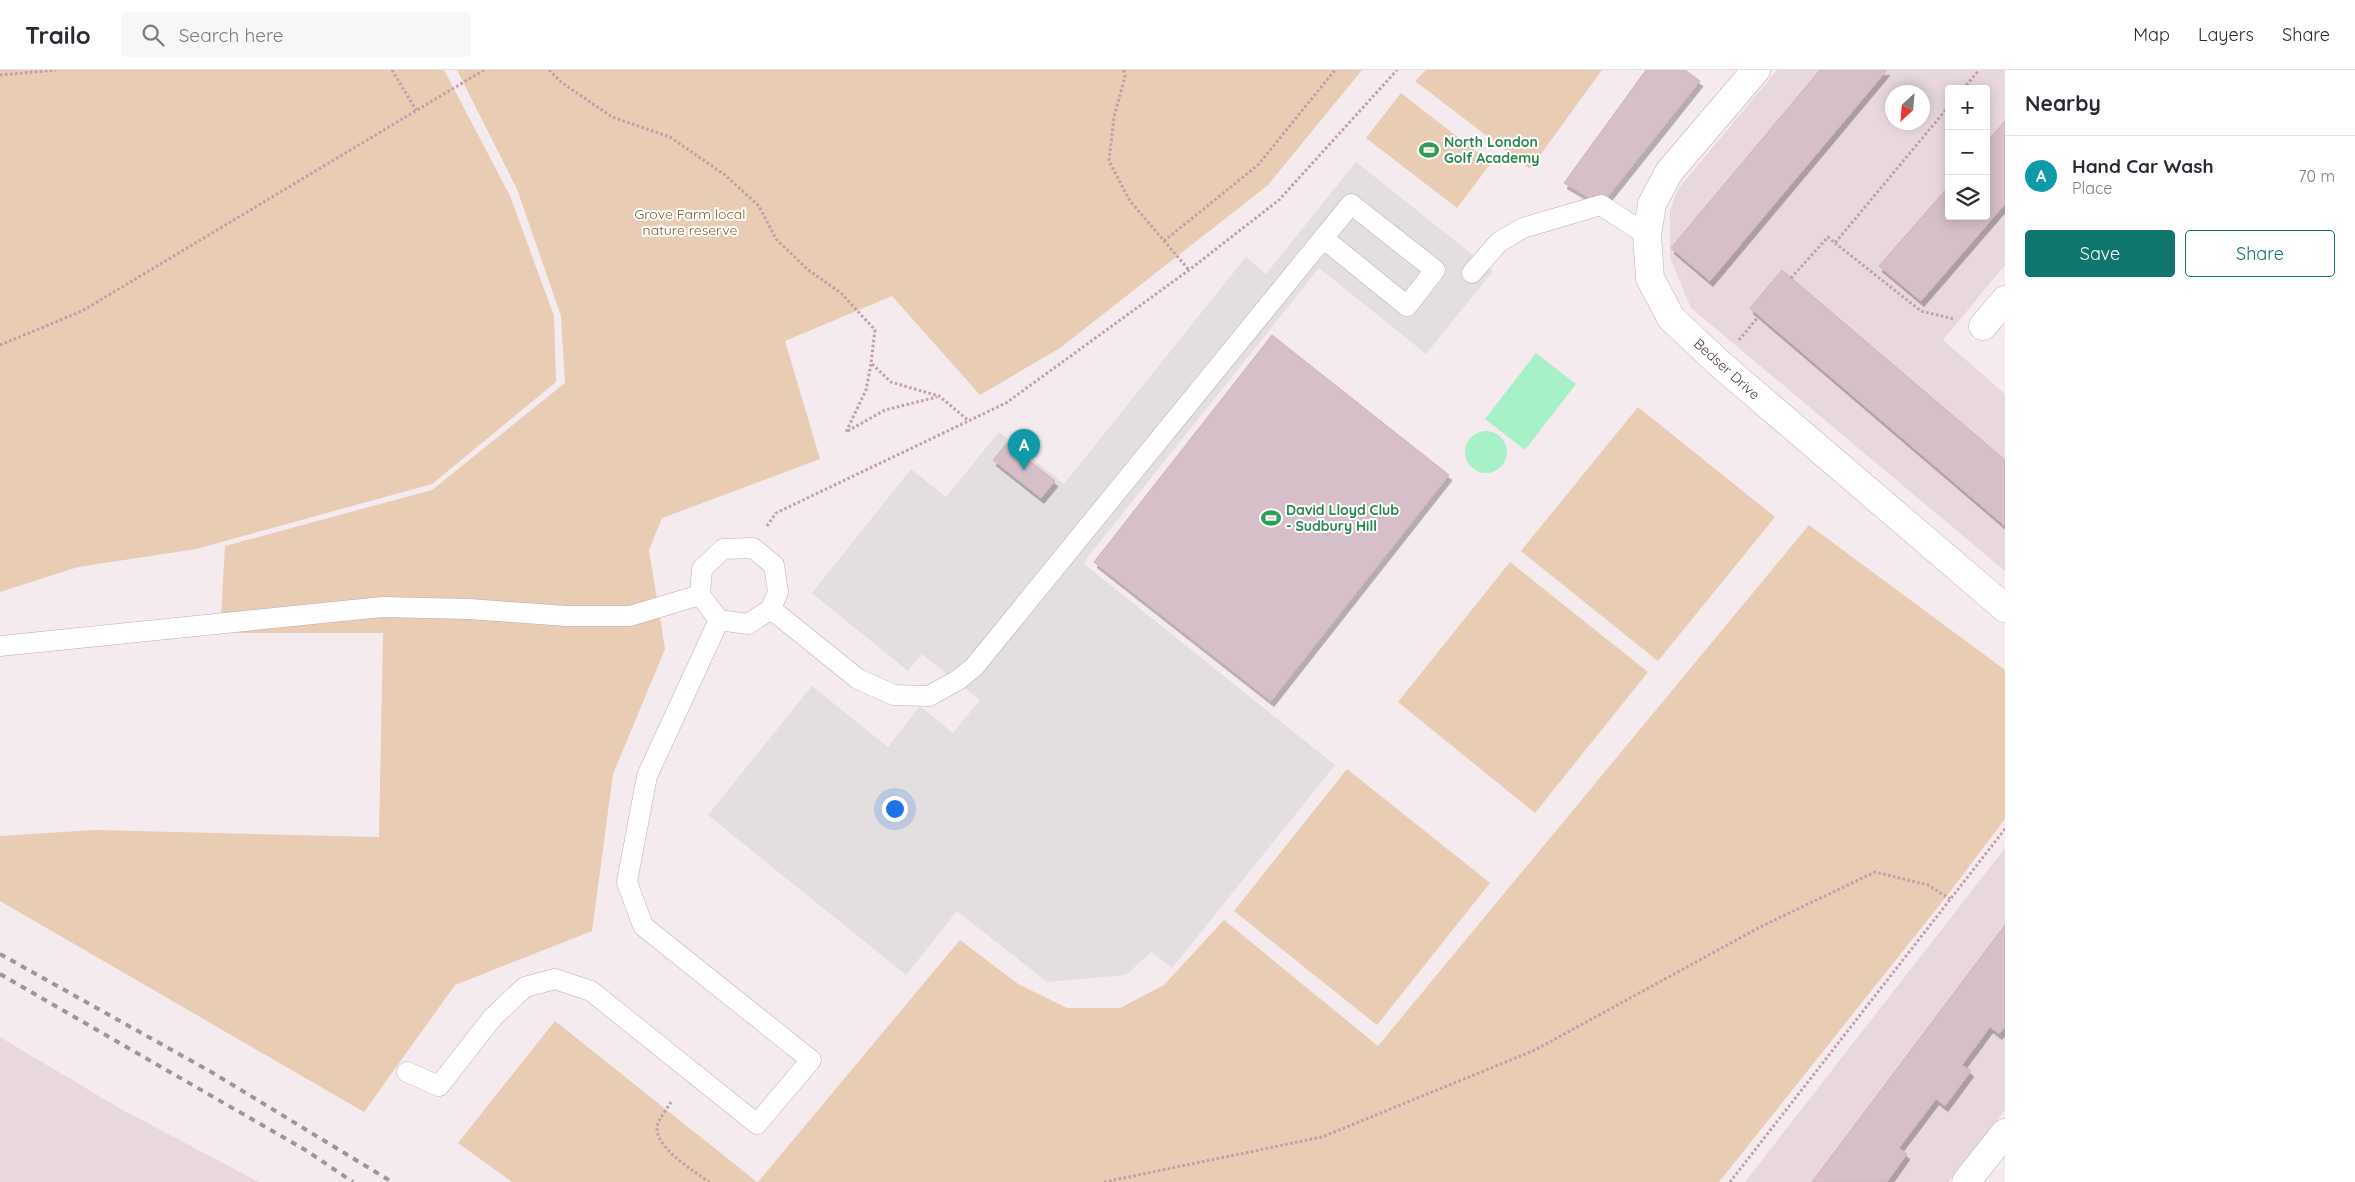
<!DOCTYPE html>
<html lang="en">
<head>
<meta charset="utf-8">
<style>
  :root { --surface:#fff; --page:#f7f7f7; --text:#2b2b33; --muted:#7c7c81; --line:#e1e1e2; --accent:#0f766e }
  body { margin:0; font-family:Quicksand,sans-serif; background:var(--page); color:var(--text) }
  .controls { position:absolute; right:15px; top:15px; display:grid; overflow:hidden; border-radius:5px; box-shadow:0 2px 12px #0003 }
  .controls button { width:45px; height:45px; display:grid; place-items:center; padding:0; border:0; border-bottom:1px solid var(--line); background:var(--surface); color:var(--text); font:25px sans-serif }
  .compass { position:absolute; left:1885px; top:15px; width:45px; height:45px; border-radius:50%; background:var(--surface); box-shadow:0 2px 12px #0003; rotate:206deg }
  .you { position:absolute; left:894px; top:738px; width:18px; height:18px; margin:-12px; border:4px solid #fff; border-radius:50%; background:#1a73e8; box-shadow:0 0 0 8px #1a73e833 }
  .badge { display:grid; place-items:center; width:32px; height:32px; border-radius:50%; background:var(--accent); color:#fff; font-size:16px; font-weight:700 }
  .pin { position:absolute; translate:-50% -41px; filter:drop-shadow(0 1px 2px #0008) }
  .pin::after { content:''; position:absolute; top:26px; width:18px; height:15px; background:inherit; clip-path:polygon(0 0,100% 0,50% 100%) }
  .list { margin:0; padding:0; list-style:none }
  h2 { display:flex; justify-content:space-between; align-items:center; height:65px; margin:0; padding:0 20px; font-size:21px }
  h2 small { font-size:16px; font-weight:400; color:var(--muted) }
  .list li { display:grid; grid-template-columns:32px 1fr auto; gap:15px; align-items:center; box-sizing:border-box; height:80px; padding:0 20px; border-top:1px solid var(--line) }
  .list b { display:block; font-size:19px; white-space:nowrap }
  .list p { margin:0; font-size:16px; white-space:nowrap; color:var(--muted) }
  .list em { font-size:16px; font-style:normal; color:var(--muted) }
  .actions { display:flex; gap:10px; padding:15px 20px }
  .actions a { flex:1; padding:11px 0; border:1px solid var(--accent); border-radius:5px; text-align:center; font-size:18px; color:var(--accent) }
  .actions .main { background:var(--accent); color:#fff }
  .icon { flex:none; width:28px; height:28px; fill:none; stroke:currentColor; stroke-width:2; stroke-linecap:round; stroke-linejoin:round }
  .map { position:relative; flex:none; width:2005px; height:1112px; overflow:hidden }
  header { display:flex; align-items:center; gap:30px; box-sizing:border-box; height:70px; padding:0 25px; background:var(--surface); border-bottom:1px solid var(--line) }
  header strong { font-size:24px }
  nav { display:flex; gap:28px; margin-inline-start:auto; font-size:18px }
  .search { width:350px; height:45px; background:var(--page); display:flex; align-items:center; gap:12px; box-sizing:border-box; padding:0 18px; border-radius:5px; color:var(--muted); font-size:19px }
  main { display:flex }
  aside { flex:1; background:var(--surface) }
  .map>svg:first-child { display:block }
</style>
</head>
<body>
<header>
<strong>Trailo</strong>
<div class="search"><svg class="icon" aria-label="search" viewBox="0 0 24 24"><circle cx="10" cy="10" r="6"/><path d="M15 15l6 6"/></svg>Search here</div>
<nav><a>Map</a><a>Layers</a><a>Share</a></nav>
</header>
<main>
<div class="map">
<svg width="2005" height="1112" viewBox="0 0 2005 1112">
  <defs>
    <filter id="shadow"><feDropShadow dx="3" dy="5.5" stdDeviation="0" flood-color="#0004"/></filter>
  </defs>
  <rect width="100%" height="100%" fill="#f5eaed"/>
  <!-- residential -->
  <path fill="#e8d8dd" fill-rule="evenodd" d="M1777,0H2005V195L1943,270L2005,324V501L1691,238L1670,188V141L1678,119ZM1949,19H1986V146H1949ZM1892,22H1922V52H1892Z
    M2005,778V1040L1948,1112H1745Z
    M0,967L119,1038L259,1112H0Z"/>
  <!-- green -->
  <path fill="#e8ccb3" d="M0,0H444L510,126L554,246L556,312L432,414L196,479L78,497L0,522Z
    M457,0H1362L1268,115L1060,278L980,325L892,226L785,271L820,389L662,448L649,480L665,579L613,704L592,861L455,915L364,1042L0,831V766L95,760L379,767L383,563H220L225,476L432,420L565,313L561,246L517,119Z
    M1426,0H1602L1530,99L1415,11Z
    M1401,23L1491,93L1457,138L1366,68Z
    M1638,337L1775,447L1658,591L1521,481Z
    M1809,455L2005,600V749L1946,827L1719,1112H758L960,870L1018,914L1067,938H1120L1164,915L1224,850L1378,976Z
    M1510,492L1648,602L1535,743L1398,632Z
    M1347,699L1490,813L1377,955L1234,841Z
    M555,951L757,1112H512L458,1073Z"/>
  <!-- parking -->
  <path fill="#e3dee0" d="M1356,92L1493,201L1426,284L1319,198L1083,493L1335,695L1172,898L1151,882L1126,905L1047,912L957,841L906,905L708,745L812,616L888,677L920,636L953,663L980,630L922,584L908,601L812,523L911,399L946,427L999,362L1064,414L1246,187L1266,204Z"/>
  <!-- water -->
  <path fill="#a8f0c7" d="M1536,283L1576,314L1525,380L1485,349Z
    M1465 382a21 21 0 1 1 42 0a21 21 0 1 1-42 0Z"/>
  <!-- building -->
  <path fill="#d6bfc8" stroke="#d1b2be" filter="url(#shadow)" d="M1646,0H1685L1700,11L1601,135L1564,113Z
    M1820,0H1887L1710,211L1671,178Z
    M2005,51V134L1921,231L1879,196L1949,116V146H1986V73Z
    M1782,200L2005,390V456L1750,238Z
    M1272,265L1449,405L1271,631L1094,492Z
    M1007,373L1055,411L1041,428L993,390Z
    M2005,855V957L1999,964L1990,957L1962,995L1971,1001L1945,1036L1936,1029L1899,1078L1907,1084L1887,1112H1812Z"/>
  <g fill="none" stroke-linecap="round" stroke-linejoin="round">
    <defs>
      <path id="lane" d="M1472,203L1499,172L1523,158L1601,135L1647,165
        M753,478L774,495L778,522L771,539L748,554L719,550L700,525L702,499L723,479Z
        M771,539L858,609L894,625L929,626L958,610L974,597L1351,134L1435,200L1407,236L1323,168
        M0,576L382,537L469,539L566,546H630L700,525
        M407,1002L439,1016L493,947L525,917L555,909L591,921L757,1054L811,990L643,856L627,812L647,706L719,550"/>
      <path id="street" d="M1756,0L1669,102L1652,134L1647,165L1650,208L1671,248L1720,294L2005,538
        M1983,256L2005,230
        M1966,1112L2005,1063"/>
    </defs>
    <!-- lane casing -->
    <use href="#lane" stroke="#c0acb3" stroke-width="21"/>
    <!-- street casing -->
    <use href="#street" stroke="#c0acb3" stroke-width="29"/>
    <!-- path -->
    <path stroke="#c29eaa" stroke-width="3" stroke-dasharray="2.5 2.5" stroke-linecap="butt" d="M392,0L416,40
      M549,0L561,12L612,47L670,67L725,105L759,136L776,169L807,199L841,223L875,260L871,293L891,312L939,326L969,351
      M1124,0L1125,6L1114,47L1109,91L1130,131L1189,200
      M0,5L56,0
      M1963,19L1979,0
      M1164,171L1258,95L1335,0
      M1835,173L1921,241L1954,249
      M1791,208L1828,167L1835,173L1949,36
      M1739,270L1758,247
      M0,275L82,241L484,0
      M871,294L866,320L846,362L885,340L937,327
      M767,456L776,443L1006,333L1189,200L1279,130L1397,0
      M671,1032C667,1039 661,1046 658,1053C650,1075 694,1101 709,1112
      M1104,1112L1322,1067L1535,980L1762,856L1875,802L1928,815L1950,829
      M1730,1112L2005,759"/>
    <!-- lane -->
    <use href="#lane" stroke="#fff" stroke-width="20"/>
    <!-- street -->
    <use href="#street" stroke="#fff" stroke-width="28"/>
    <!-- rail -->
    <path stroke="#989898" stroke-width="4" stroke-dasharray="6 6" stroke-linecap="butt" d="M0,884L213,1003L392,1112
      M0,904L307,1081L353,1112"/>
  </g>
  <!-- icons -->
  <defs>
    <symbol id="stadium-bare" viewBox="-9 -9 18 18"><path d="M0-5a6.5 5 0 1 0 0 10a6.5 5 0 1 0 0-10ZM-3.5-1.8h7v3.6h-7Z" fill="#2e9e5b" stroke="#fff" stroke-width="2.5" paint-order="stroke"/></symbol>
  </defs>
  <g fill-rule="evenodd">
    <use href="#stadium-bare" x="1415" y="66" width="28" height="28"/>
    <use href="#stadium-bare" x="1257" y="434" width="28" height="28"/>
  </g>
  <g text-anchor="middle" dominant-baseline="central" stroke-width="4" stroke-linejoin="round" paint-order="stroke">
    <!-- leisure labels -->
    <g font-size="14" font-weight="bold" fill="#27864d" stroke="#fff" text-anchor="start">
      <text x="1444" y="72">North London<tspan x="1444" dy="16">Golf Academy</tspan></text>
      <text x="1286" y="440">David Lloyd Club<tspan x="1286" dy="16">- Sudbury Hill</tspan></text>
    </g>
    <!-- park labels -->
    <g font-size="14" fill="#7a5e2b" stroke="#fff">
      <text x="690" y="144">Grove Farm local<tspan x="690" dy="16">nature reserve</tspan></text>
    </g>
    <!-- street labels -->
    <g font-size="14" fill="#49383e" stroke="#fff">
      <text transform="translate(1727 299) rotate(42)">Bedser Drive</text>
    </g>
  </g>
</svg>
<div class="controls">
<button>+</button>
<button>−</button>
<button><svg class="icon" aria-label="layers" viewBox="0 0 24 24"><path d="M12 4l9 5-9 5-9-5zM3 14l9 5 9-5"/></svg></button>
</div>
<svg class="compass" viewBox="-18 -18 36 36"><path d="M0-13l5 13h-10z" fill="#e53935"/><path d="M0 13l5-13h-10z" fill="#7c7c81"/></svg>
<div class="you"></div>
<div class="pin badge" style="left:1024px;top:400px;background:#0f9aa8">A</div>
</div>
<aside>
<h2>Nearby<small></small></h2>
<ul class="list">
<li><span class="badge" style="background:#0f9aa8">A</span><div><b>Hand Car Wash</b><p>Place</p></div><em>70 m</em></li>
</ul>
<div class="actions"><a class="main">Save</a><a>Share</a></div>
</aside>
</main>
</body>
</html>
